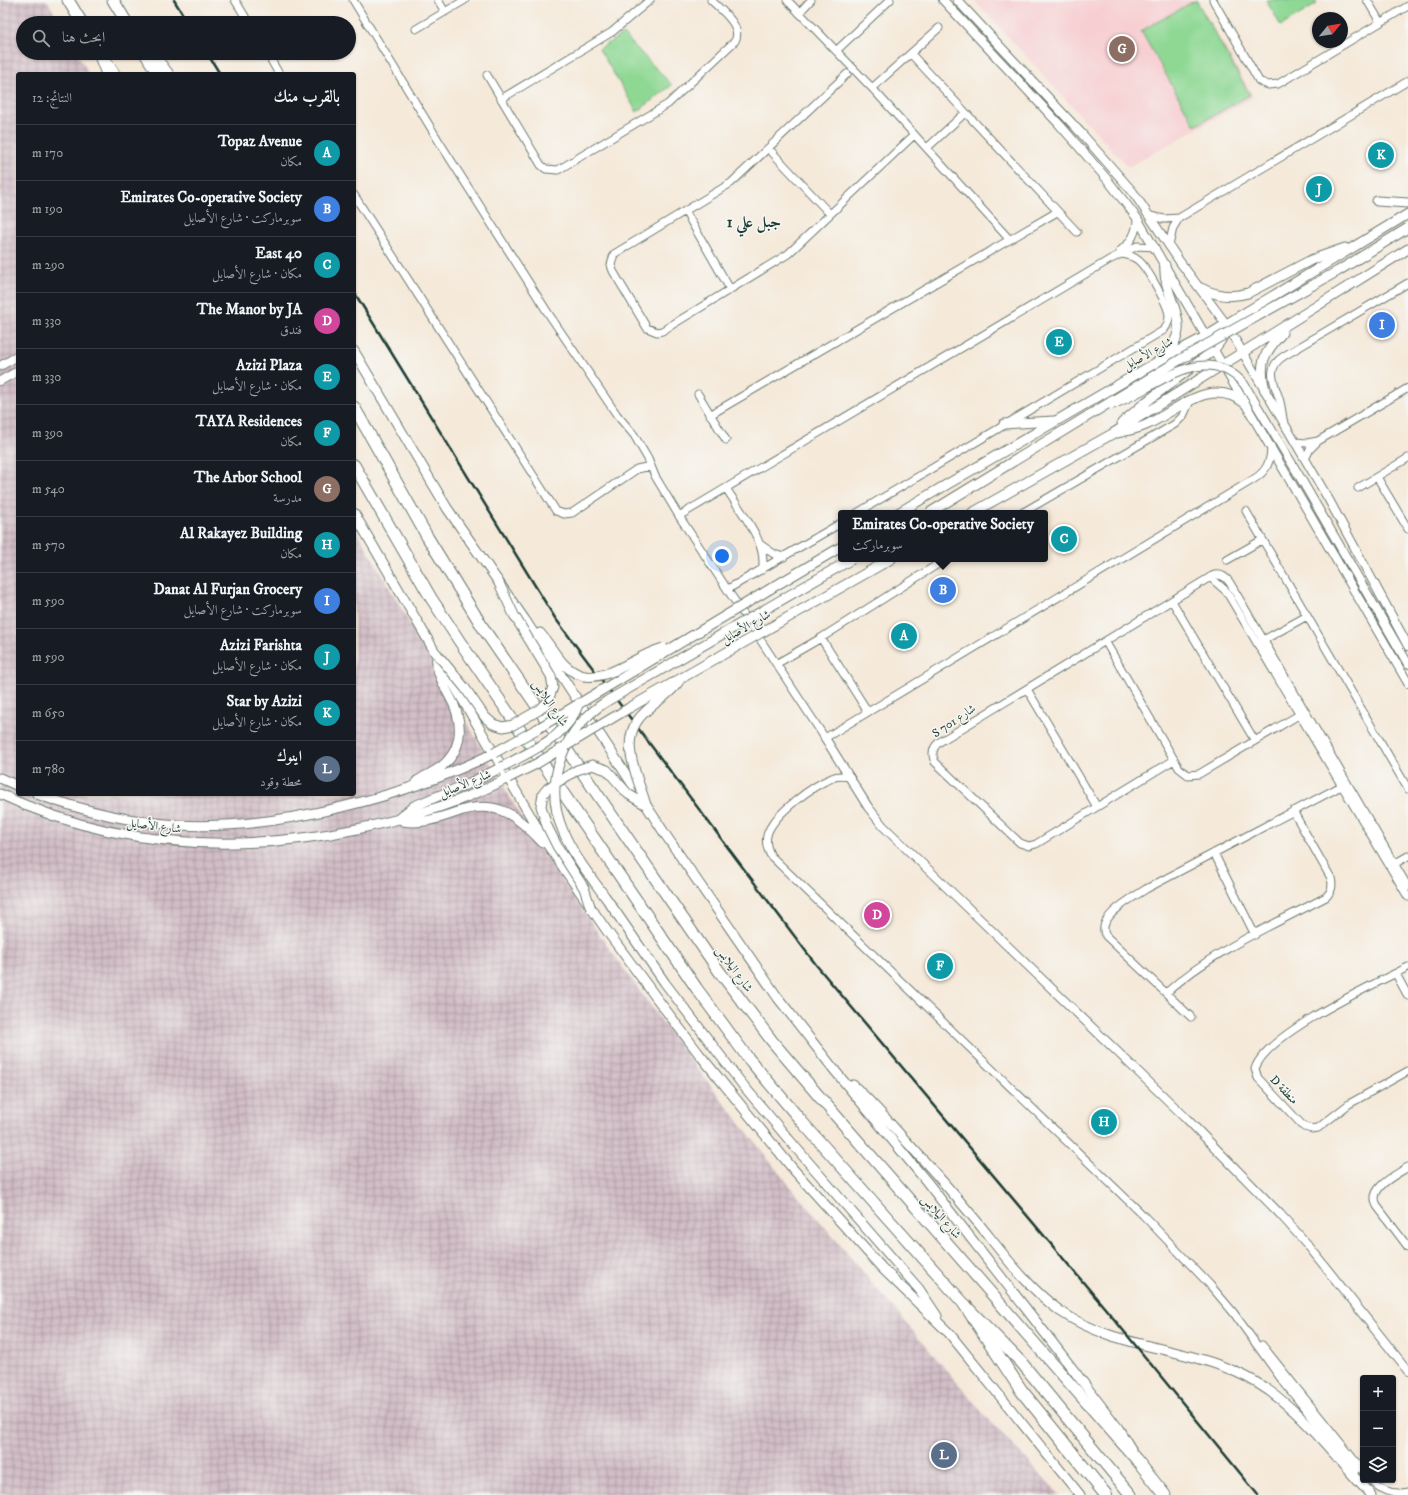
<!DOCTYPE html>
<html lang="ar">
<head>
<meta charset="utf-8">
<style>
  :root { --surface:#171b24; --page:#20242c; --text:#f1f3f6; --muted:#9ea1a6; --line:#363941; --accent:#2563eb }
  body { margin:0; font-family:"IM FELL DW Pica",Amiri,serif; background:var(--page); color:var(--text); direction:rtl }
  .controls { position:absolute; right:12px; bottom:12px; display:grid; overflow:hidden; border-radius:4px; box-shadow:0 1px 3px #0004 }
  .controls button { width:36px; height:36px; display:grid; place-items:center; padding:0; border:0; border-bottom:1px solid var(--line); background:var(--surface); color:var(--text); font:20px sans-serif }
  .compass { position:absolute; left:1312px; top:12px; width:36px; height:36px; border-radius:50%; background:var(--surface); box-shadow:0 1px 3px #0004; rotate:60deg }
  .you { position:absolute; left:722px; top:556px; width:14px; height:14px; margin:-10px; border:3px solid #fff; border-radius:50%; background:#1a73e8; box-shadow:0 0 0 6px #1a73e833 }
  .badge { display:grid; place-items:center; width:26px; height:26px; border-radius:50%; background:var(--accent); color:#fff; font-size:13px; font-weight:700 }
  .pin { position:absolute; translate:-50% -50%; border:2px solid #fff; box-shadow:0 1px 4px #0006 }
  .popup { position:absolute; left:838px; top:510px; width:210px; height:52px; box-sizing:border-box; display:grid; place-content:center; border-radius:4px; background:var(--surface); filter:drop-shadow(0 1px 3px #0005); font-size:13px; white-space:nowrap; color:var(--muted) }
  .popup b { font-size:15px; color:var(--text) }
  .popup::after { content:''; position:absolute; left:50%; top:100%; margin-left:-8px; border:8px solid transparent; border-top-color:var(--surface) }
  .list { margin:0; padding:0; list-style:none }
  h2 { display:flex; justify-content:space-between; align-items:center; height:52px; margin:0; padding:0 16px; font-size:17px }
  h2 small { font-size:13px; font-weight:400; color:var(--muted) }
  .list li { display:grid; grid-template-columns:26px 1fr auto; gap:12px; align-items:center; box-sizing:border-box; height:56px; padding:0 16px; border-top:1px solid var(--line) }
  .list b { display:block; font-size:15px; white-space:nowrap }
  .list p { margin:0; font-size:13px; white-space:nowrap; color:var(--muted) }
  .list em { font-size:13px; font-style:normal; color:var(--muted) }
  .icon { flex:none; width:22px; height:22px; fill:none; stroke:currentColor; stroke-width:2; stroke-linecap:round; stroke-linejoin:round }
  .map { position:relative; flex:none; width:1408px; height:1495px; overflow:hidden; direction:ltr }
  .search { position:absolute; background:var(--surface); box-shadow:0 1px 3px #0004; left:16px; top:16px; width:340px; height:44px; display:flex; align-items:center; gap:10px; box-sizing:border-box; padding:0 14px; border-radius:22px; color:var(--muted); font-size:15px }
  .panel { position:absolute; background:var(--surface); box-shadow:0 1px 3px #0004; left:16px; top:72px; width:340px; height:724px; border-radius:4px; direction:rtl }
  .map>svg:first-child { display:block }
</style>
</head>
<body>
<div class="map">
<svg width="1408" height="1495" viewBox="0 0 1408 1495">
  <defs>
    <pattern id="industrial-grid" width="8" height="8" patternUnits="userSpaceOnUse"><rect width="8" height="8" fill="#d2bdc6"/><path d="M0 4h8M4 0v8" fill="none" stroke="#aa9ba2"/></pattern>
  </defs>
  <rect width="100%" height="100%" fill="#f6f6f2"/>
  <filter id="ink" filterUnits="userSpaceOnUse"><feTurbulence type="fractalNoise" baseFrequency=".025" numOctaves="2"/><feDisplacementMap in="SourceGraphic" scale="8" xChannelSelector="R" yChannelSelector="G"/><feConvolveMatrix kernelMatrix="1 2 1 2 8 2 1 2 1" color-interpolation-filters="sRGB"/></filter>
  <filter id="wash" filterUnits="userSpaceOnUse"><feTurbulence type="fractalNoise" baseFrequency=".012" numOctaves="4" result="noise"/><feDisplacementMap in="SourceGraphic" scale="16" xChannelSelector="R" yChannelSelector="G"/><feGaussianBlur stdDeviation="0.9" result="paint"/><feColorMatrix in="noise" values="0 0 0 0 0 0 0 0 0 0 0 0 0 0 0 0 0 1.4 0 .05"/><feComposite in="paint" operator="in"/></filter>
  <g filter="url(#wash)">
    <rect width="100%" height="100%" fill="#f5e9d9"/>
    <!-- built -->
    <path fill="#f7cfd2" d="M974,0H1197L1254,97L1128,167Z"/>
    <!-- industrial -->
    <path fill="url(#industrial-grid)" d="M0,0H47L60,23H23V53H77L89,74H18V794H354V526L534,839L608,947L680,1046L780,1174L982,1412L1060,1495H0Z"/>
    <!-- park -->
    <path fill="#8fd894" stroke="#578a64" d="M1196,0L1250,95L1195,126L1141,31Z
      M1266,0H1315L1317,4L1281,26Z
      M623,34L672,85L637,112L599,49Z"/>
  </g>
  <g filter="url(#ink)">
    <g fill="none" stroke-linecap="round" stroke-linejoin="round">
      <defs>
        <path id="minor" d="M235,0L249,23
          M353,0L440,143L548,313L617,415L634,435L648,459L655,476L679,516L825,738L1254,479C1267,471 1271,461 1271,446
          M438,0L445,12
          M787,0L872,88L1010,240
          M1213,0L1259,81L1268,85L1278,84L1408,6
          M1367,0L1380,22
          M799,13L811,0
          M416,29L465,0
          M836,51L890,0
          M267,53L279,74
          M911,54L1077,232
          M847,74L731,183L614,254L611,265L613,271L647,328L657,332L662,331L788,254L914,135
          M487,75L541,165L546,169L558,170L668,104L735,41C743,26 721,10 711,0
          M872,88L939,28
          M501,99L612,32L650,0
          M927,148L965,113
          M769,149L830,214
          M354,195L556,511L564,514L572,513L637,469L651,466
          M685,211L730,289
          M1150,216L1164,219L1179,218L1408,81
          M1169,246L1173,228L1179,218
          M1120,251C1131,242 1137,233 1137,218
          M698,394L726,440
          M710,415L1057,212
          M1283,419C1282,412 1281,405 1279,398C1273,381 1266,367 1284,356L1408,283
          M1295,442L1307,443L1318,441
          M1305,459L1310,449L1318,441L1408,388
          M1377,477L1408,529
          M726,488C739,510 769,543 762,570
          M1358,488L1408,458
          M1246,511L1408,789
          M857,513L1164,330C1167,326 1169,322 1169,316C1169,306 1147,268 1139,261C1134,256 1128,255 1122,254
          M1022,513L1175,424L1183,416L1190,401
          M679,516L1109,260L1137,246L1155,247
          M761,545L774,554L784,557
          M1227,560L1262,540
          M1210,577L1226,591L1408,897
          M728,589L841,523
          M1172,601L1255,741
          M821,638L868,712
          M1105,641L1179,768L1188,775L1199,774L1302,713
          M1260,642L1307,616
          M776,664L821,638L946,559
          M1027,689L1097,807
          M1174,760L1036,844L1029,846L1020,843L935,762C931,754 933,746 941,741L1212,576C1220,573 1226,577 1230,583L1408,887
          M850,777C844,776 838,775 832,778C812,786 776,813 768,832C765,840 767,849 771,856L1143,1215L1210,1285L1233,1312L1282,1380L1355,1471
          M1214,853L1255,935
          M1394,864L1408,856
          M1408,967C1375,984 1265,1034 1255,1069L1258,1078L1304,1127L1312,1129L1318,1128L1349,1104L1408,1071
          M1396,974L1408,996
          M1166,993C1212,951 1271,926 1326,897C1332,891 1333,886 1331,878L1293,811
          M1191,1017L1106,936C1094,918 1134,897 1146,889L1347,783
          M1408,1167C1396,1175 1367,1188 1377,1206L1408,1247
          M1262,1345L1363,1471
          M1371,1480C1381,1491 1394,1495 1408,1492"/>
        <path id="tertiary" d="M943,0L1059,124L1106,178L1137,218L1408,683
          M957,0L1082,134L1133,192L1180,262L1226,324L1329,500L1408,646
          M0,366L18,356
          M0,381L18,371
          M1297,472L1408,664
          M825,738L868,807L883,826L1184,1116L1280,1214L1307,1244L1408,1371"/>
        <path id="secondary" d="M153,53L169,74
          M99,56L106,74
          M1377,201L1408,203
          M1201,288C1216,296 1231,298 1248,293L1311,260L1345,248
          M354,351L447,508L525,620L667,837L778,998L836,1072L927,1182L1045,1333L1118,1428L1131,1449
          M1164,356C1197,324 1162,300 1165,265
          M1265,390C1258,363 1264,353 1282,333
          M1122,423L1146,402L1213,351L1221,340L1225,331
          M1004,424L1054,421
          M1117,433C1127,431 1137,429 1146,425C1179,410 1210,375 1246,404
          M354,513L545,841L607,931L658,1000L700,1055L793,1169L882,1268L949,1333L1080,1495
          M898,513L1159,361L1205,337L1408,214
          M972,513L1112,434L1408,249
          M770,589L841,547
          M787,618L891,559
          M540,633C554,649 561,670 584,676
          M0,778L18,786
          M417,781C425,776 434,772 441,767C465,748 463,719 449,695C442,681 435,670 437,654
          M0,794C114,848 235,854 357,829C409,818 461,803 508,778
          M37,794C83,811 129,822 178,825C275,831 408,796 494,753
          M398,819L414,806L470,783L502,767
          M403,821C421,824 437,819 454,813C494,798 515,813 542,842
          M606,898L665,983L742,1084L796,1148L919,1289L937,1316
          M853,1085C872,1102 888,1121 905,1140C930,1167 955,1195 979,1224C1004,1255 1027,1287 1060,1311C1114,1348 1179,1346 1236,1372C1294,1397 1329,1451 1371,1495"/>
        <path id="trunk" d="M68,0L82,23
          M113,0L127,23
          M101,53L114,74
          M145,53L158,74
          M354,407L428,538L485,631L719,971L772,1041L823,1101L1136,1459L1165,1495
          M354,465L431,598L460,642L697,989L748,1058L803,1123L965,1305L1021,1362L1131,1495"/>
        <path id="motorway" d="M965,1305L1021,1390L1106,1495"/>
      </defs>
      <!-- minor casing -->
      <use href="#minor" stroke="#6a796e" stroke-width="9"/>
      <!-- tertiary casing -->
      <use href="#tertiary" stroke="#6a796e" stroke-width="10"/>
      <!-- secondary casing -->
      <use href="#secondary" stroke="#6a796e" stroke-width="11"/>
      <!-- trunk casing -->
      <use href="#trunk" stroke="#6a796e" stroke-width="13"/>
      <!-- motorway casing -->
      <use href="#motorway" stroke="#6a796e" stroke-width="14"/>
      <!-- minor -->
      <use href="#minor" stroke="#fff" stroke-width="7"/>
      <!-- tertiary -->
      <use href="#tertiary" stroke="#fff" stroke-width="8"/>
      <!-- secondary -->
      <use href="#secondary" stroke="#fff" stroke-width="9"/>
      <!-- trunk -->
      <use href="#trunk" stroke="#fff" stroke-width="11"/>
      <!-- motorway -->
      <use href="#motorway" stroke="#fff" stroke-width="12"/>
      <!-- rail -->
      <path stroke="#1f3d34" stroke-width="2.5" d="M174,0L188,23
        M207,53L220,74
        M354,292L555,618L817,966L1109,1313L1258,1495"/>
      <defs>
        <path id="tertiary-bridge" d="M1111,405C1155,390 1203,338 1244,384L1297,472"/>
        <path id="secondary-bridge" d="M929,513L1181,359L1338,271L1408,228
          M437,654L465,688L485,717L493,724L503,727L513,725L539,710L547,703L553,687L551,676L514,615L498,581
          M584,676C612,680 636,655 663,648
          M494,753L537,729L770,589
          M502,767C532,750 567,738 579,703
          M508,778L536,764L629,708L787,618
          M646,805C637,774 616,738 645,712C656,701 670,695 679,681
          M606,898C591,877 573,855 563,831C542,782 564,728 607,701L852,559
          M591,909L584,888L557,846L547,826L541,806L543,794L548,788L577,770L592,765L607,770L628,794L646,805"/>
      </defs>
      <!-- tertiary-bridge casing -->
      <use href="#tertiary-bridge" stroke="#6a796e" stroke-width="10" stroke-linecap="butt"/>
      <!-- secondary-bridge casing -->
      <use href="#secondary-bridge" stroke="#6a796e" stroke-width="11" stroke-linecap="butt"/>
      <!-- tertiary-bridge -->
      <use href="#tertiary-bridge" stroke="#fff" stroke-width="8"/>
      <!-- secondary-bridge -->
      <use href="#secondary-bridge" stroke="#fff" stroke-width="9"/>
    </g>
  </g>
  <g text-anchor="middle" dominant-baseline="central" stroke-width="3" stroke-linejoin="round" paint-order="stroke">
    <!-- street labels -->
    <g font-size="12" fill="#1f3d34" stroke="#f6f6f2">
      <text transform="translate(1148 354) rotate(-29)">شارع الأصايل</text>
      <text transform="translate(746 627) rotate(-30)">شارع الأصايل</text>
      <text transform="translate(550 703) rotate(56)">شارع اليلايس</text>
      <text transform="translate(954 721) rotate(-34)">S 701 شارع</text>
      <text transform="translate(465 784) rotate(-22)">شارع الأصايل</text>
      <text transform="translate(154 826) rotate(7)">شارع الأصايل</text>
      <text transform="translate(734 969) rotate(54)">شارع اليلايس</text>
      <text transform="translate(1284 1090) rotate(46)">D منطقة</text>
      <text transform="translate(941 1217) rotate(49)">شارع اليلايس</text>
    </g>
    <!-- district labels -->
    <g font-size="16" font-weight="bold" fill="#1f3d34" stroke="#f6f6f2">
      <text x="754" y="222">جبل علي 1</text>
    </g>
  </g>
</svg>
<div class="controls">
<button>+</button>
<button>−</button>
<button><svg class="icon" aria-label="layers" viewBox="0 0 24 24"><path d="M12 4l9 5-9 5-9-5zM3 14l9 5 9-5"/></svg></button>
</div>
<svg class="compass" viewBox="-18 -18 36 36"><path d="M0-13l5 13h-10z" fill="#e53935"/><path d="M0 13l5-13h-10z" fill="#9ea1a6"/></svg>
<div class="you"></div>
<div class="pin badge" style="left:904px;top:636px;background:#0f9aa8">A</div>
<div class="pin badge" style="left:943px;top:590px;background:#3f7fe0">B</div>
<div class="popup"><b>Emirates Co-operative Society</b>سوبرماركت</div>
<div class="pin badge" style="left:1064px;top:539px;background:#0f9aa8">C</div>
<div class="pin badge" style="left:877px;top:915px;background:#d1479c">D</div>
<div class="pin badge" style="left:1059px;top:342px;background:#0f9aa8">E</div>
<div class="pin badge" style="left:940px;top:966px;background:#0f9aa8">F</div>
<div class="pin badge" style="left:1122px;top:49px;background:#8d6e63">G</div>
<div class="pin badge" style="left:1104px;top:1122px;background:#0f9aa8">H</div>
<div class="pin badge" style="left:1382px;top:325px;background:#3f7fe0">I</div>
<div class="pin badge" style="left:1319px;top:189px;background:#0f9aa8">J</div>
<div class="pin badge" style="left:1381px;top:155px;background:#0f9aa8">K</div>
<div class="pin badge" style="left:944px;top:1455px;background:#5c6f8a">L</div>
<div class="search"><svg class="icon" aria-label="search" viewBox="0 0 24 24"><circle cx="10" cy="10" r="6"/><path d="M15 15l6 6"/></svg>ابحث هنا</div>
<section class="panel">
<h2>بالقرب منك<small>النتائج: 12</small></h2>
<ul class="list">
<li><span class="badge" style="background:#0f9aa8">A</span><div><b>Topaz Avenue</b><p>مكان</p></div><em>170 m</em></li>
<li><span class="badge" style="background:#3f7fe0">B</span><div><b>Emirates Co-operative Society</b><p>سوبرماركت · شارع الأصايل</p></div><em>190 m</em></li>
<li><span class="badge" style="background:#0f9aa8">C</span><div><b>East 40</b><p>مكان · شارع الأصايل</p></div><em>290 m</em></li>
<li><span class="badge" style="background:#d1479c">D</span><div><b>The Manor by JA</b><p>فندق</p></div><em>330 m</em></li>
<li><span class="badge" style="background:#0f9aa8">E</span><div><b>Azizi Plaza</b><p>مكان · شارع الأصايل</p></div><em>330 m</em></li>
<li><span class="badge" style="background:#0f9aa8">F</span><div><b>TAYA Residences</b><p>مكان</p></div><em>390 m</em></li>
<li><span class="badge" style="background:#8d6e63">G</span><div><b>The Arbor School</b><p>مدرسة</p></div><em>540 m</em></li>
<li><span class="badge" style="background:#0f9aa8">H</span><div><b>Al Rakayez Building</b><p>مكان</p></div><em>570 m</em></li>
<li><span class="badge" style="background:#3f7fe0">I</span><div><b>Danat Al Furjan Grocery</b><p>سوبرماركت · شارع الأصايل</p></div><em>590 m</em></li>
<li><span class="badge" style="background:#0f9aa8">J</span><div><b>Azizi Farishta</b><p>مكان · شارع الأصايل</p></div><em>590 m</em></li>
<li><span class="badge" style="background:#0f9aa8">K</span><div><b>Star by Azizi</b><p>مكان · شارع الأصايل</p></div><em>650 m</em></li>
<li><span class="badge" style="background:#5c6f8a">L</span><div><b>اينوك</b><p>محطة وقود</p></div><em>780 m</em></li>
</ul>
</section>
</div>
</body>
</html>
